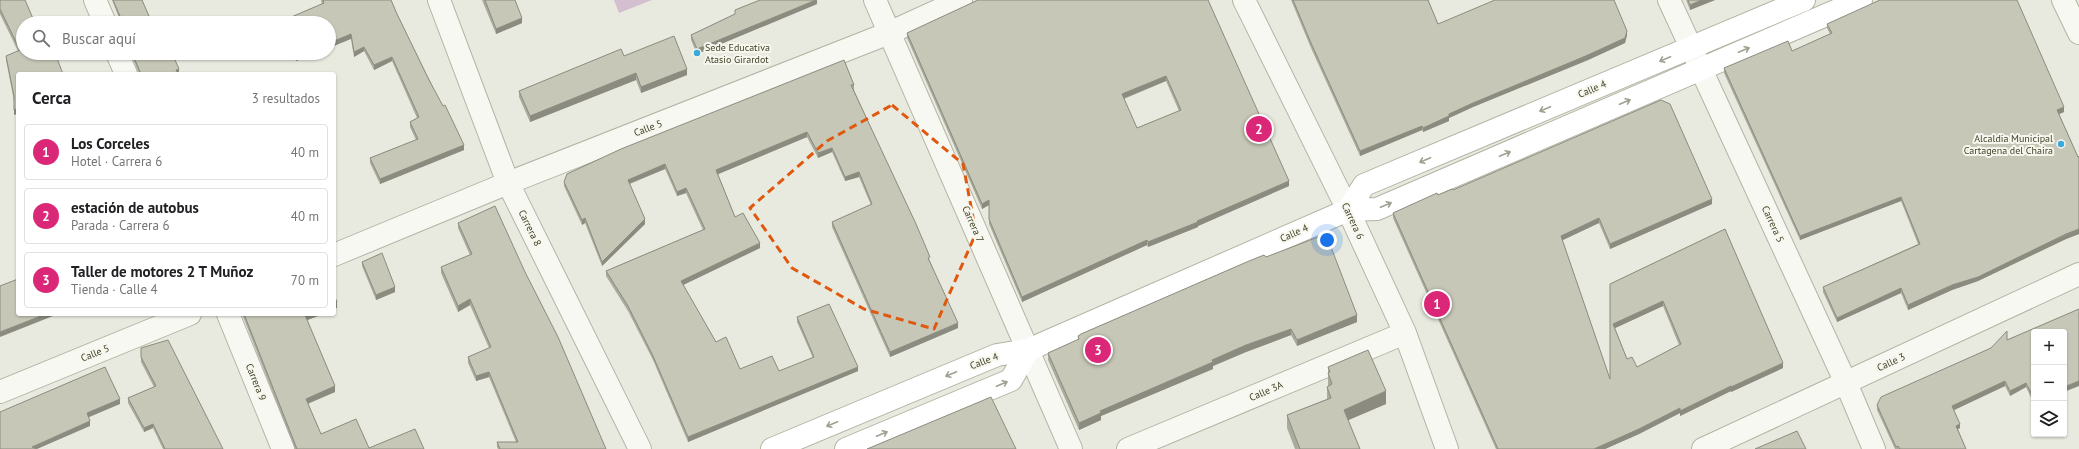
<!DOCTYPE html>
<html lang="es">
<head>
<meta charset="utf-8">
<style>
  :root { --surface:#fff; --page:#f2f2f2; --text:#202124; --muted:#757577; --line:#e0e0e0; --accent:#db2777 }
  body { margin:0; font-family:"PT Sans",sans-serif; background:var(--page); color:var(--text) }
  .controls { position:absolute; right:12px; bottom:12px; display:grid; overflow:hidden; border-radius:4px; box-shadow:0 1px 3px #0004 }
  .controls button { width:36px; height:36px; display:grid; place-items:center; padding:0; border:0; border-bottom:1px solid var(--line); background:var(--surface); color:var(--text); font:20px sans-serif }
  .you { position:absolute; left:1327px; top:240px; width:14px; height:14px; margin:-10px; border:3px solid #fff; border-radius:50%; background:#1a73e8; box-shadow:0 0 0 6px #1a73e833 }
  .badge { display:grid; place-items:center; width:26px; height:26px; border-radius:50%; background:var(--accent); color:#fff; font-size:13px; font-weight:700 }
  .pin { position:absolute; translate:-50% -50%; border:2px solid #fff; box-shadow:0 1px 4px #0006 }
  .list { margin:0; padding:0; list-style:none }
  h2 { display:flex; justify-content:space-between; align-items:center; height:52px; margin:0; padding:0 16px; font-size:17px }
  h2 small { font-size:13px; font-weight:400; color:var(--muted) }
  .list li { display:grid; grid-template-columns:26px 1fr auto; gap:12px; align-items:center; box-sizing:border-box; height:56px; margin:0 8px 8px; padding:0 8px; border:1px solid var(--line); border-radius:4px }
  .list b { display:block; font-size:15px; white-space:nowrap }
  .list p { margin:0; font-size:13px; white-space:nowrap; color:var(--muted) }
  .list em { font-size:13px; font-style:normal; color:var(--muted) }
  .icon { flex:none; width:22px; height:22px; fill:none; stroke:currentColor; stroke-width:2; stroke-linecap:round; stroke-linejoin:round }
  .map { position:relative; flex:none; width:2079px; height:449px; overflow:hidden }
  .search { position:absolute; background:var(--surface); box-shadow:0 1px 3px #0004; left:16px; top:16px; width:320px; height:44px; display:flex; align-items:center; gap:10px; box-sizing:border-box; padding:0 14px; border-radius:22px; color:var(--muted); font-size:15px }
  .panel { position:absolute; background:var(--surface); box-shadow:0 1px 3px #0004; left:16px; top:72px; width:320px; height:244px; border-radius:4px }
  .map>svg:first-child { display:block }
</style>
</head>
<body>
<div class="map">
<svg width="2079" height="449" viewBox="0 0 2079 449">
  <rect width="100%" height="100%" fill="#e9eadf"/>
  <!-- green -->
  <path fill="#d4bfd0" d="M614,0H652L619,13Z"/>
  <g fill="none" stroke-linecap="round" stroke-linejoin="round">
    <defs>
      <path id="street" d="M95,0L105,23
        M439,0L508,183L640,449
        M875,0L1071,449
        M1244,0L1348,210L1405,333L1447,449
        M1669,0L1846,383L1874,449
        M2063,0L2079,33
        M117,53L126,74
        M334,255L508,183L889,33L961,0
        M228,314L283,449
        M0,392L190,314
        M1128,449L1405,333
        M1703,449L2079,274"/>
      <path id="secondary" d="M1348,210L1377,209L1861,0
        M772,449L997,355L1028,350L1348,210L1364,185L1804,0
        M846,449L1011,380L1028,350"/>
    </defs>
    <!-- street casing -->
    <use href="#street" stroke="#b3b4a4" stroke-width="24"/>
    <!-- secondary casing -->
    <use href="#secondary" stroke="#b3b4a4" stroke-width="24"/>
    <!-- street -->
    <use href="#street" stroke="#f7f8f2" stroke-width="22"/>
    <!-- secondary -->
    <use href="#secondary" stroke="#fff" stroke-width="22"/>
  </g>
  <!-- wall -->
  <path fill="#aaab9d" fill-rule="evenodd" d="M0,0L23,23L18,74V113L14,115V101L6,60V56L18,51L0,14Z
    M112,0H142L152,23H121Z
    M321,0H391L397,14L464,150L380,184L370,163V158L416,140L410,127V122L417,118L392,61L374,70L364,51L354,57L351,39L329,23H282V21L322,4Z
    M482,0H515L522,23L496,34Z
    M817,0V4L697,54L691,40V35L735,14V10Z
    M1208,0L1289,186L1198,226V227L1148,247L1147,245L1022,302L989,224V205L982,209L907,38V33ZM1166,81L1179,111L1137,128L1124,99Z
    M1291,0H1428L1438,24L1627,35L1625,43L1588,60L1473,107L1449,118V121L1423,132L1422,130L1360,156L1311,48Z
    M1686,0H1715L1690,10Z
    M1827,24L2064,112L2059,114L2078,157L2079,156V234L2066,239L1978,281L1952,290L1908,310L1901,293L1837,322L1823,292V287L1918,244L1901,201L1800,240L1724,73V68L1792,51L1830,34L1827,28Z
    M132,53H172L179,74H139L132,56Z
    M293,53H316L296,61Z
    M624,56L687,75L641,93L636,80L530,122L519,97V91Z
    M844,60L854,85V90L930,261L958,328L890,357L832,227V222L871,205L859,177L845,181L832,152L818,158L807,137L718,174L735,217L760,248L683,285L716,342L740,369L779,371L813,358L797,322V317L858,371L688,442L653,360L628,311L606,276V271L703,230L686,193L677,196L665,169L630,184L645,224L602,266L585,223L582,225L564,186V182Z
    M1453,190L1712,204L1610,249L1599,223L1562,240L1610,379V284L1725,229L1783,368L1731,392V391L1680,416V413L1639,434L1605,449H1496L1393,218V213L1438,195ZM1663,306L1679,345L1637,367L1627,359L1615,328Z
    M458,223L525,272L606,449H498L497,447V442H516L489,377L476,381L468,363V357L489,348L470,305L458,312L441,273V267L470,255L458,228Z
    M1266,257L1357,322L1297,346L1291,335L1246,352L1213,366V369L1101,416V420L1079,430L1048,360V353L1078,340V336Z
    M362,262L395,292L376,300L362,266Z
    M2079,309L2034,404L2026,387L2010,396L2005,386L1954,410L1960,428L1958,429L1966,449H1895L1877,410V405L2007,340Z
    M242,314H323L307,320L335,392L308,404L321,434L369,448L424,449H295Z
    M141,348L223,449H163L153,428L144,432L128,403V398L154,387L141,362Z
    M1328,367L1386,404L1348,420L1360,449H1295L1287,428V415L1327,399V387L1328,386Z"/>
  <!-- shaded-wall -->
  <path fill="#8b8b7f" d="M816,0H817V4L697,54V49Z
    M1702,0H1715L1690,10V5Z
    M522,18V23L496,34V29Z
    M1627,31V35L1625,43L1588,60L1473,107L1449,118V121L1423,132V128L1449,114Z
    M351,34V39L329,48V43Z
    M364,47V51L354,57V52Z
    M305,53H316L296,61V57Z
    M392,57V61L374,70V65Z
    M179,69V74H178L176,70Z
    M687,69V75L641,93V87Z
    M636,73V80L530,122V116Z
    M1166,76V81L1122,99V94Z
    M2064,107V112L2057,115V110Z
    M18,108V113L14,115V110Z
    M1422,126V130L1360,156V151Z
    M807,132V137L716,175V170Z
    M464,145V150L380,184V179Z
    M832,148V152L818,158V153Z
    M665,164V169L628,184V180Z
    M859,172V177L845,181V177Z
    M1289,181V186L1198,226V227L1148,247V242Z
    M686,188V193L677,196V192Z
    M1901,197V201L1800,240V236Z
    M1712,199V204L1610,249V244Z
    M989,200V205L982,209V204Z
    M585,218V223L582,225V220Z
    M1599,218V223L1561,241V236Z
    M645,219V224L602,266V262Z
    M2079,229V234L2066,239L1978,281L1952,290L1908,310V305Z
    M1147,240V245L1022,302V297Z
    M760,243V248L681,286V281Z
    M395,287V292L376,300V295Z
    M1901,288V293L1837,322V318Z
    M470,299V305L458,312V306Z
    M1663,301V306L1613,329V324Z
    M337,302V308L334,309V304Z
    M46,314H58L0,337V332Z
    M309,314H323L305,321V315Z
    M1357,315V322L1297,346V340Z
    M958,323V328L890,357V352Z
    M1291,329V335L1246,352L1213,366V369L1101,416V420L1079,430V423L1100,411L1212,360L1246,345Z
    M1783,363V368L1731,392V387Z
    M858,367V371L688,442V437Z
    M489,372V377L476,381V376Z
    M2005,381V386L1952,411V406Z
    M2079,381V386L2064,392V387Z
    M2026,383V387L2010,396V391Z
    M335,386V392L306,404V399Z
    M1731,386V391L1680,416V413L1639,434L1605,449H1594L1680,408Z
    M1386,391V404L1344,422V410Z
    M120,399V404L87,418V413Z
    M90,421V426L37,449L32,447Z
    M153,424V428L144,432V428Z
    M1960,424V428L1956,430V426Z"/>
  <!-- building -->
  <path fill="#c6c7b6" stroke="#8b8b7f" fill-rule="evenodd" d="M0,0H25L35,23H23V53H55L63,74H18V108L14,110V96L6,56L20,50L0,9Z
    M113,0H142L152,23H123Z
    M323,0H391L397,14L429,80L443,106L445,105L464,145L380,179L370,158L418,139L410,122L419,117L392,57L374,65L364,47L354,52L351,34L329,43V23H283L282,21L324,3Z
    M485,0H515L522,18L496,29Z
    M760,0H816L697,49L691,35L735,14V10Z
    M978,0H1208L1289,181L1197,221L1198,222L1148,242L1147,240L1022,297L989,219V200L982,204L907,33ZM1166,76L1181,110L1137,128L1122,94Z
    M1293,0H1428L1438,24L1495,0H1614L1627,31L1625,38L1588,55L1473,103L1449,114V116L1423,128L1422,126L1360,151L1311,43Z
    M1688,0H1702L1690,5Z
    M1880,0H2017L2064,107L2057,110L2078,157L2079,156V229L2066,234L1978,277L1952,285L1908,305L1901,288L1837,318L1823,287L1920,244L1901,197L1800,236L1724,68L1788,41L1792,51L1832,33L1827,24Z
    M674,36L687,69L641,87L636,73L530,116L519,91L621,49L624,56Z
    M132,53H172L179,69L176,70L178,74H141Z
    M294,53H305L296,57Z
    M844,60L854,85H851L916,224L930,257L928,258L958,323L890,352L832,222L872,204L859,172L845,177L832,148L818,153L807,132L716,170L735,217L743,213L760,243L681,281L716,342L726,337L740,369L772,356L779,371L814,357L797,317L829,304L858,367L688,437L653,356L628,306L606,271L705,229L686,188L677,192L665,164L628,180L645,219L602,262L585,218L582,220L564,182L567,174L621,149Z
    M1661,100L1670,104L1712,199L1610,244L1599,218L1561,236L1610,379V284L1725,229L1783,363L1731,387V386L1680,411V408L1639,429L1594,449H1498L1393,213L1437,193L1438,195L1452,189L1453,190ZM1663,301L1681,344L1637,367L1632,357L1627,359L1613,324Z
    M495,206L525,272L558,337L606,449H500L497,442H518L489,372L476,376L468,357L491,347L470,299L458,306L441,267L472,254L458,223Z
    M1326,234L1357,315L1297,340L1291,329L1246,345L1212,360L1213,362L1100,411L1101,413L1079,423L1048,353L1079,339L1078,336L1081,334L1249,261L1264,255L1266,257Z
    M382,253L395,287L376,295L362,262Z
    M18,279V314H46L0,332V286Z
    M334,295L337,302L334,304Z
    M2079,309V381L2064,387V332H2034V399L2026,383L2010,391L2005,381L1952,406L1960,424L1956,426L1966,449H1900L1898,446L1896,447L1877,405L1881,397L1991,348L2007,331V340Z
    M244,314H309L305,315L335,386L306,399L321,434L356,419L369,448L415,429L424,449H297Z
    M168,340L223,449H165L153,424L144,428L128,398L156,386L141,357V348Z
    M1368,350L1386,391L1344,410L1360,449H1300L1287,415L1331,398L1327,387L1332,384L1328,373L1330,372L1328,367Z
    M105,367L120,399L87,413L90,421L32,447L37,449H0V412Z
    M991,397L1016,449H867Z
    M1797,431L1806,449H1755Z"/>
  <!-- one-way arrows -->
  <defs><path id="oneway-shaft" d="M-6 0H5M1.5-3L5.5 0L1.5 3" fill="none" stroke-width="1.6" stroke-linecap="round" stroke-linejoin="round"/></defs>
  <g stroke="#a0a092">
    <use href="#oneway-shaft" transform="translate(1744 50) rotate(-23)"/>
    <use href="#oneway-shaft" transform="translate(1665 59) rotate(157)"/>
    <use href="#oneway-shaft" transform="translate(1625 102) rotate(-23)"/>
    <use href="#oneway-shaft" transform="translate(1545 109) rotate(157)"/>
    <use href="#oneway-shaft" transform="translate(1505 154) rotate(-23)"/>
    <use href="#oneway-shaft" transform="translate(1425 160) rotate(157)"/>
    <use href="#oneway-shaft" transform="translate(1386 205) rotate(-23)"/>
    <use href="#oneway-shaft" transform="translate(951 374) rotate(157)"/>
    <use href="#oneway-shaft" transform="translate(1002 384) rotate(-23)"/>
    <use href="#oneway-shaft" transform="translate(832 424) rotate(157)"/>
    <use href="#oneway-shaft" transform="translate(882 434) rotate(-23)"/>
  </g>
  <!-- marked area -->
  <path fill="none" stroke="#e0580d" stroke-width="3" stroke-dasharray="8 5" stroke-linejoin="round" d="M892,105L963,164L976,233L934,329L864,309L792,268L750,208L827,141Z"/>
  <!-- markers -->
  <g fill="#38abdb" stroke="#f7f7ef" stroke-width="1.5">
    <circle cx="697" cy="53" r="4"/>
    <circle cx="2061" cy="144" r="4"/>
  </g>
  <g text-anchor="middle" dominant-baseline="central" stroke-width="4" stroke-linejoin="round" paint-order="stroke">
    <!-- poi labels -->
    <g font-size="10" fill="#404226" stroke="#f7f7ef" text-anchor="start">
      <text x="705" y="47">Sede Educativa<tspan x="705" dy="12">Atasio Girardot</tspan></text>
      <text x="2053" y="138" text-anchor="end">Alcaldia Municipal<tspan x="2053" dy="12">Cartagena del Chaira</tspan></text>
    </g>
    <!-- street labels -->
    <g font-size="10" fill="#404226" stroke="#f7f7ef">
      <text transform="translate(1592 89) rotate(-23)">Calle 4</text>
      <text transform="translate(648 128) rotate(-21)">Calle 5</text>
      <text transform="translate(1353 221) rotate(65)">Carrera 6</text>
      <text transform="translate(973 224) rotate(66)">Carrera 7</text>
      <text transform="translate(1773 224) rotate(65)">Carrera 5</text>
      <text transform="translate(530 228) rotate(64)">Carrera 8</text>
      <text transform="translate(1294 233) rotate(-24)">Calle 4</text>
      <text transform="translate(95 353) rotate(-22)">Calle 5</text>
      <text transform="translate(984 361) rotate(-21)">Calle 4</text>
      <text transform="translate(1891 362) rotate(-25)">Calle 3</text>
      <text transform="translate(256 382) rotate(68)">Carrera 9</text>
      <text transform="translate(1266 391) rotate(-23)">Calle 3A</text>
    </g>
  </g>
</svg>
<div class="controls">
<button>+</button>
<button>−</button>
<button><svg class="icon" aria-label="layers" viewBox="0 0 24 24"><path d="M12 4l9 5-9 5-9-5zM3 14l9 5 9-5"/></svg></button>
</div>
<div class="you"></div>
<div class="pin badge" style="left:1437px;top:304px">1</div>
<div class="pin badge" style="left:1259px;top:129px">2</div>
<div class="pin badge" style="left:1098px;top:350px">3</div>
<div class="search"><svg class="icon" aria-label="search" viewBox="0 0 24 24"><circle cx="10" cy="10" r="6"/><path d="M15 15l6 6"/></svg>Buscar aquí</div>
<section class="panel">
<h2>Cerca<small>3 resultados</small></h2>
<ul class="list">
<li><span class="badge">1</span><div><b>Los Corceles</b><p>Hotel · Carrera 6</p></div><em>40 m</em></li>
<li><span class="badge">2</span><div><b>estación de autobus</b><p>Parada · Carrera 6</p></div><em>40 m</em></li>
<li><span class="badge">3</span><div><b>Taller de motores 2 T Muñoz</b><p>Tienda · Calle 4</p></div><em>70 m</em></li>
</ul>
</section>
</div>
</body>
</html>
